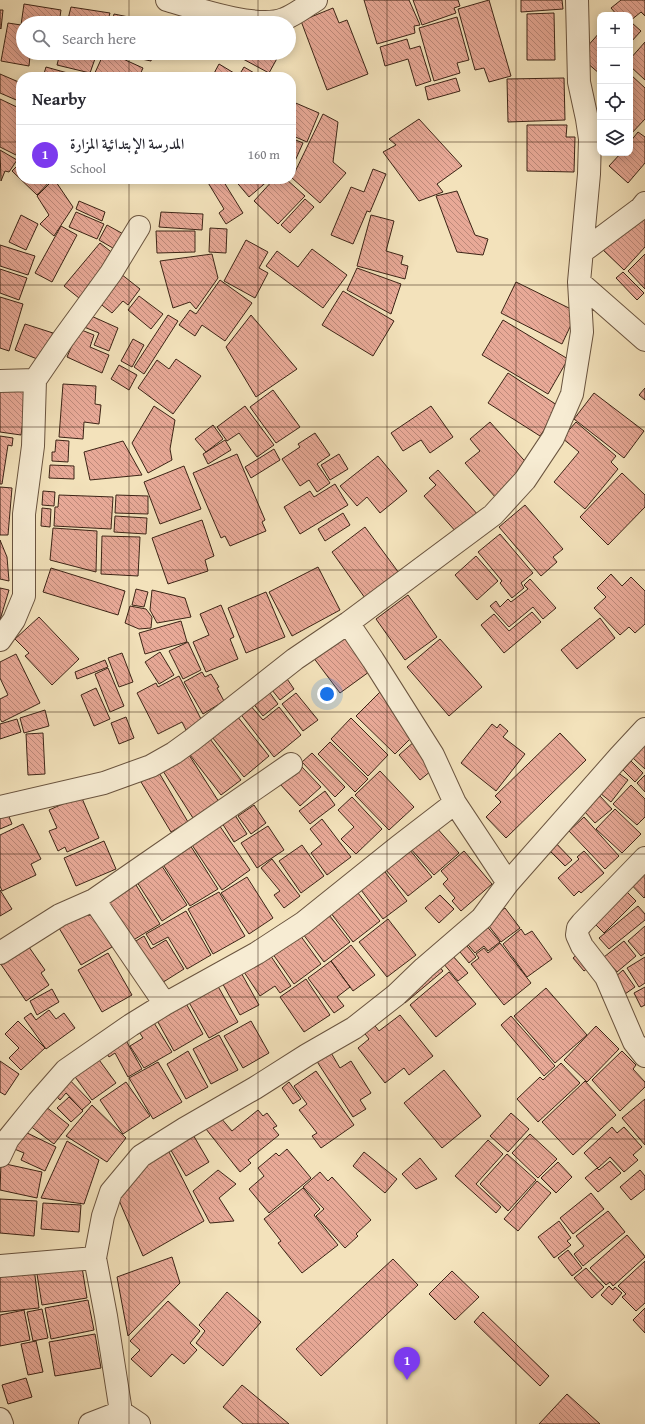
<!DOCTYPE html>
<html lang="en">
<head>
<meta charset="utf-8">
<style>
  :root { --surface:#fff; --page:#f7f7f7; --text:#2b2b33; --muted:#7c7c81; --line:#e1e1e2; --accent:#7c3aed }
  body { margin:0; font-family:"Gentium Book Plus",Amiri,serif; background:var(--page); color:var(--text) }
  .controls { position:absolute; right:12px; top:12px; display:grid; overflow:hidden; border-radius:8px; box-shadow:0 2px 10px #0003 }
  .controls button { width:36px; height:36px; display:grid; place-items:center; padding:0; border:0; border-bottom:1px solid var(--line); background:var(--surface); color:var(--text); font:20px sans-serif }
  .you { position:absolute; left:327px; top:694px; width:14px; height:14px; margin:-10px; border:3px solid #fff; border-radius:50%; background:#1a73e8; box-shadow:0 0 0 6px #1a73e833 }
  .badge { display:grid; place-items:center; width:26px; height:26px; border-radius:50%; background:var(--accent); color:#fff; font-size:13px; font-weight:700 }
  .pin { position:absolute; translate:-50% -33px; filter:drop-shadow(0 1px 2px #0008) }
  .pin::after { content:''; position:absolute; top:21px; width:14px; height:12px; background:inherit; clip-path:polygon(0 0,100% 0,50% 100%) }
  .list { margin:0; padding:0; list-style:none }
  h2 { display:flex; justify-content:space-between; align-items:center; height:52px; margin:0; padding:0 16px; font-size:17px }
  h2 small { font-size:13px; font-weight:400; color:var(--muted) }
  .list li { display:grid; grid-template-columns:26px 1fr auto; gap:12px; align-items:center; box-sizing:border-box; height:60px; padding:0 16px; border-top:1px solid var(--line) }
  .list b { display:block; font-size:15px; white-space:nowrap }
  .list p { margin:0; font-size:13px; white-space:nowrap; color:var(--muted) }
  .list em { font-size:13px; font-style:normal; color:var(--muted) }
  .icon { flex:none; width:22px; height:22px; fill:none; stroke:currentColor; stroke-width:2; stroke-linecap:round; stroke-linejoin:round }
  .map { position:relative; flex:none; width:645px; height:1424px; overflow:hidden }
  .search { position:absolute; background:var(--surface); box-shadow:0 2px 10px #0003; left:16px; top:16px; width:280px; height:44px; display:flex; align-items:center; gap:10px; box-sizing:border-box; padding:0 14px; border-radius:22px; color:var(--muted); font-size:15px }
  .panel { position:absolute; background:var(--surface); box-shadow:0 2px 10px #0003; left:16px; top:72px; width:280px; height:112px; border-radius:16px }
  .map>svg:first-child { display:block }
</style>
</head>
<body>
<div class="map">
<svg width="645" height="1424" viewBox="0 0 645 1424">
  <defs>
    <pattern id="building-back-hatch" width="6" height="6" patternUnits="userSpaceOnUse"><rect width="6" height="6" fill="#e8a997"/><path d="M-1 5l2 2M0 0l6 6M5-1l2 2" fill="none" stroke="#bd897a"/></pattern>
  </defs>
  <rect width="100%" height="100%" fill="#f3e2bb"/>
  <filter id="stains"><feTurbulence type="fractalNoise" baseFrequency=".005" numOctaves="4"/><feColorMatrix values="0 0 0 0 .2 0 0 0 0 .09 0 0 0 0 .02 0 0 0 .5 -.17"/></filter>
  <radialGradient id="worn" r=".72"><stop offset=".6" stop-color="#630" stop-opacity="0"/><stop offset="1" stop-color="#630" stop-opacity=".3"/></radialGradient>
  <!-- building -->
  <path fill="url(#building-back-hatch)" stroke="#3c2416" d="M364,0H409L420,25L414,26L415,33L377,44Z
    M413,0H458L460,6L454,8L456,13L422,25Z
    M489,0L511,76L489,82L484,68L475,70L458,9Z
    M521,0H562L563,9L521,12Z
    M621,0H645V16L641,12L630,21V15H617L611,8Z
    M24,4L61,10L59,23H23V53H54L53,59L30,56L29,66L1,61L8,23L21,25Z
    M71,7L110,13L107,23H67Z
    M333,8L339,23L347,20L368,74L327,90L301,21Z
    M0,10H3L1,29L0,28Z
    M554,13L555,60H527V14Z
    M114,14L153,22V23H112Z
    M457,17L469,60L457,63L460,73L434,81L419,28Z
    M632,23L641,31L630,43V25Z
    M600,32V74L579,56Z
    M407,39L410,49L420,46L431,81L416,86L408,59L385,66L380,47Z
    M645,42V80L630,66V59Z
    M60,53H97L90,73L57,65Z
    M104,53H110L143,68L139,77H93Z
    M113,53H153L151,61Z
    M247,53H280L269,73L243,59Z
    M219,64L234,73L232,77H212Z
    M46,67L82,77H43Z
    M244,67L261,77H238Z
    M0,74L21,83V102L0,93Z
    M631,75L645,88V119L630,135V76Z
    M456,78L460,91L428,100L425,87Z
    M564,78L565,120L508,122L507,79Z
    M0,99L21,109V150L18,156L0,147Z
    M291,101L319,113L307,142L291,135Z
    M323,114L338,122L333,162L346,173L320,203L292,178Z
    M419,119L462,166L437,184L443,192L419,201L383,152L396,145L389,139Z
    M527,125H567L566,137H575L574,172L527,171Z
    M638,132L645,137V163L628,183L609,166L621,153H630V142Z
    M291,138L303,143L291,170Z
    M0,150L17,160L9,172L5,171L1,181Z
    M21,162V179H52L37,195L12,171Z
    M373,169L386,174L370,212L367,211L353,244L331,235L351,187L364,192Z
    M54,179L73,207L54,236L40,224L49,215L37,196Z
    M211,179H222L243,213L226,224L219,213L224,209L207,181Z
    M234,179H270L249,197Z
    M274,179H286L305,196L278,224L254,201Z
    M457,191L475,235L488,239L483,255L457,252L436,196Z
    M305,199L314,207L290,233L281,225Z
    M645,200V247L624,270L601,248Z
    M79,201L105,212L102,221L76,209Z
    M76,212L104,224L97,239L69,227Z
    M161,212L203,214L202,230L159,227Z
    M21,215L38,224L26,250L9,242Z
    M371,215L394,221L386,251L403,256L401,264L408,266L405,279L357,266Z
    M107,225L127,236L118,251L99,240Z
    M61,226L77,235L52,282L35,273Z
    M210,228L227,229L226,253L209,252Z
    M156,231H195V252L157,253Z
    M246,240L268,252L259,268L268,273L255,298L224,281Z
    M100,243L115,255L79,298L64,286Z
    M0,245L35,256L28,275L0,266Z
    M312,249L347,275L323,308L266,266L277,251L298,267Z
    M212,254L218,278L196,309L190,302L173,308L160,261Z
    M645,254V289L628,271Z
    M357,268L401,284L391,314L347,290Z
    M0,269L27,278L19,300L0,293Z
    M623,272L644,293L637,300L616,278Z
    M121,274L140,289L128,305L123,301L112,313L98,302Z
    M220,280L252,303L225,341L202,325L195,336L179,325L190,310L196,314Z
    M516,282L577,312L562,344L501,313Z
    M343,291L394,321L373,356L322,325Z
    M139,296L163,314L151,329L128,310Z
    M0,297L23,304L9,351L0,348Z
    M89,315L118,328L109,351L94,345L99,333L84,327Z
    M168,315L178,321L144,374L134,367Z
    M251,315L297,369L256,397L226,347Z
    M503,320L568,359L548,394L482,355Z
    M25,324L53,333L42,361L15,350Z
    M79,329L94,335L90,347L109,355L102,373L67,357Z
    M133,339L144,345L132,367L121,361Z
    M176,359L201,376L173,414L138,388L157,360L169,369Z
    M119,365L137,375L129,390L111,379Z
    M508,373L560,407L540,436L488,403Z
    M0,384L28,389L21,435L0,432Z
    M63,384L96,386L95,404L101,405L99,424L84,422L83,439L59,437Z
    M645,388V400L639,395Z
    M273,390L300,427L276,443L250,407Z
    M594,393L644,431L624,458L574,419Z
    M154,406L175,420L170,449L172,460L148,473L132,443Z
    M245,406L274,445L257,457L239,433L227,441L217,427Z
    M431,406L453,437L430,453L421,440L403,451L391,433Z
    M490,422L531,468L496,498L465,463L480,451L470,439Z
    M576,422L616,456L611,462L618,469L585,509L554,482L579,452L562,438Z
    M213,425L223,439L206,452L195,439Z
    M315,433L330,455L317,464L330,483L317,492L309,480L300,486L282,459L300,447L298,444Z
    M0,436L13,438L12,446L8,445L2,484H0Z
    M56,440L69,441L68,462L52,461V452H55Z
    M225,440L231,450L208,464L203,454Z
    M123,441L142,475L90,480L84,452Z
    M274,449L280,460L251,478L245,467Z
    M237,454L265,520L262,522L266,531L230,546L225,536L221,538L193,473Z
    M339,454L348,469L330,480L321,465Z
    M378,456L407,491L380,513L367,497L357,506L340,486Z
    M50,465L74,466V479L49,478Z
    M184,466L201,509L160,524L144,482Z
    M438,470L479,516L458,534L424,496L436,485L429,478Z
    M622,473L645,495V507L608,545L580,517Z
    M335,484L348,505L300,534L284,507L310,491L314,497Z
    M0,487L12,488L8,535H0Z
    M43,491L55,492L54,506L42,505Z
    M59,495L113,497L111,529L54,526L55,507H58Z
    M116,495L148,496V514L115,513Z
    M525,505L563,549L553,557L557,562L541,576L499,527Z
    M42,508L51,509L50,527L41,526Z
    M343,513L350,525L325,541L318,529Z
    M115,516L147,518L146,534L114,532Z
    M202,520L214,556L205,560L208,571L168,584L152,538Z
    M365,527L399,573L365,598L332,552Z
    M53,528L97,531L96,572L50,560Z
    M500,534L533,573L521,583L524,588L512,598L500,583L502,581L478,552Z
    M102,536L140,537L138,576L101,574Z
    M0,540L7,557L9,581L0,579Z
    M476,556L498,581L477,600L455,575Z
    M318,567L340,610L292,636L269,592Z
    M51,568L125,591L118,615L43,592Z
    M611,574L622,586L631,577L645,591V624L635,633L629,627L620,635L594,608L606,597L597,588Z
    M530,579L556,608L543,619L533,607L509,627L490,606L496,601L500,607L508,599L511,602L528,589L524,585Z
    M0,588L9,590L0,620Z
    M136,589L148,592L144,607L132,605Z
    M152,590L185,598L191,617L157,623L150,610Z
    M266,592L285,637L246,653L228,608Z
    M408,595L437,637L405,660L376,619Z
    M221,605L234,637L230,639L238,659L206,672L193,642L209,635L200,614Z
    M130,606L146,609L152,617L151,628L139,629L125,623Z
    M532,612L541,622L504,653L481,625L494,614L509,631Z
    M39,617L79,659L52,685L25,656L29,653L15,639Z
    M600,618L615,638L577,669L561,650Z
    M181,621L187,642L145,654L139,633Z
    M343,629L373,669L340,693L310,653Z
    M440,639L482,687L449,716L407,667Z
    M188,642L201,670L183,679L169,651Z
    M160,652L174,675L159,684L145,662Z
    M122,653L133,682L119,687L108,658Z
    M16,654L40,703L2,722L0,719V699L8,695L0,678V662Z
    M105,660L108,667L77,679L75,672Z
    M108,668L124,706L110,712L95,674Z
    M202,672L205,677L211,674L219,687L217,688L224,701L203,714L184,682Z
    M283,673L294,689L280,700L268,685Z
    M179,676L202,721L186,730L182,722L158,734L137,693L156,683L158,687Z
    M96,688L110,719L94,726L81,695Z
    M267,689L278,704L263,716L252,702Z
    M380,692L418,731L395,754L356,716Z
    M296,693L318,720L303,731L282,704Z
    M249,704L263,720L279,707L301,735L274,757L239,712Z
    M45,710L49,726L24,733L20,718Z
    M237,716L269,756L244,777L212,737Z
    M126,717L134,738L119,744L111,723Z
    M351,718L388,755L368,776L331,739Z
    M17,719L21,732L0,739V724Z
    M492,724L497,728L500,724L508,731L503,737L525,754L496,791L461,763Z
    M43,733L45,774L28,775L26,734Z
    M560,733L586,760L506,838L486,817L501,802L495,796Z
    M210,739L241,780L221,795L190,755Z
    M415,741L437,766L420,780L399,755Z
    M330,742L368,779L355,792L318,754Z
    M644,746L645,747V769L633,758Z
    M312,753L345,787L335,797L302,762Z
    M189,755L219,802L193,818L163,771Z
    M631,761L643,773L635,782L623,770Z
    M301,766L321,787L300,806L280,784Z
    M158,771L188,822L171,832L141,782Z
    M380,771L414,807L389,830L355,795Z
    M617,772L628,780L611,802L600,793Z
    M645,775V792L637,783Z
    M631,785L645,799V817L637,825L613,804Z
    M325,791L335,805L310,824L299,811Z
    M81,796L99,838L67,852L65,847L58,851L49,831L57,828L49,810Z
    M600,796L612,809L595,823L584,811Z
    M352,797L382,829L356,854L341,839L354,827L338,810Z
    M254,805L266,823L251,834L238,816Z
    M6,809L12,824L0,829V811Z
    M615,809L641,834L622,853L596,829Z
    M235,815L247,834L234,842L222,823Z
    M427,817L459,853L434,875L402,839Z
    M584,817L619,856L605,869L569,831Z
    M322,819L351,857L327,875L311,853L322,844L310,829Z
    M23,824L41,859L31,864L36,875L2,891L0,886V835Z
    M219,825L250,870L222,890L192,845Z
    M268,826L284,850L257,868L241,843Z
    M553,840L572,860L565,866L546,847Z
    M104,841L116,869L76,886L64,858Z
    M405,844L432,877L408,896L381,864Z
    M190,845L218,889L190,906L162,863Z
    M302,845L324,876L301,893L279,861Z
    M464,851L492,884L461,911L452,901L455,898L443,884L448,879L441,871Z
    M584,851L604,873L581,893L579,891L574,896L558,878L579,859L577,857Z
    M645,858V897L644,898L625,878Z
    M272,859L300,896L284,908L274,895L280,891L261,868Z
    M160,863L187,905L162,921L135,879Z
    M382,868L407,901L383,919L358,886Z
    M247,877L273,918L249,934L221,893Z
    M133,880L160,924L130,942L104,898Z
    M618,883L636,901L604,933L586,915Z
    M354,888L380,921L353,942L327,908Z
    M0,890L12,909L0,916Z
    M219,892L245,936L213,954L188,909Z
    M440,895L454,909L439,923L425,908Z
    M87,905L112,947L81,965L56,923Z
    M638,906L645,914V920L609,949L599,938Z
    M505,908L520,928L501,942L486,922Z
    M186,911L211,955L187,969L168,937L153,945L146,934Z
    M326,911L350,942L324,962L300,930Z
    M388,919L416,955L387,977L359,942Z
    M485,924L500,942L488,951L484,946L475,953L464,940Z
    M645,926V953L641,956L628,941Z
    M521,929L525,935L532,931L552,959L527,977L503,944Z
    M297,931L321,964L294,984L270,950Z
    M144,936L151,949L166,940L184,969L157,986L131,944Z
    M24,940L45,970L41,973L49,985L26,1001L0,963Z
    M463,941L476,957L469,963L456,947Z
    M624,941L636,956L617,972L604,957Z
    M500,943L531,983L504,1005L471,964L479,958L476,954L484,948L488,953Z
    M351,945L375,975L353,991L331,961Z
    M586,947L597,961L584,971L573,958Z
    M266,949L291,986L280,993L275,986L260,996L240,966Z
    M108,953L132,995L102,1012L78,970Z
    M452,955L468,973L458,981L443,963Z
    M645,957V983L639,987L627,968Z
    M331,961L350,987L337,997L344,1006L334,1013L308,978Z
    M437,964L443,971L405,1003L399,996Z
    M239,969L259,1005L240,1015L220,979Z
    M623,970L635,987L625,994L614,978Z
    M449,972L476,1004L436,1037L410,1005Z
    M306,979L330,1015L304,1032L280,997Z
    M215,981L238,1022L209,1038L186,997Z
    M645,987V1005L641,1007L634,993Z
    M546,988L587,1035L555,1063L514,1016Z
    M52,989L59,1002L37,1015L30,1001Z
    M183,998L203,1034L174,1051L154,1015Z
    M49,1010L56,1019L64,1013L75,1028L46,1049L24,1018L31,1013L36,1020Z
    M400,1015L433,1056L409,1075L404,1068L385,1083L358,1048L369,1039L362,1030L372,1022L379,1031Z
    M511,1016L555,1066L544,1076L501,1025Z
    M151,1018L172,1052L144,1068L130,1046L143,1038L136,1027Z
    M18,1021L45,1048L21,1070L9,1058L19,1048L5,1034Z
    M251,1021L269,1053L243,1068L224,1036Z
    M596,1026L619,1049L587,1082L564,1060Z
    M123,1035L142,1069L128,1077L115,1053L109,1057L103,1047Z
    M219,1035L238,1070L211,1084L193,1049Z
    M188,1051L208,1087L186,1099L167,1064Z
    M330,1051L340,1068L351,1061L371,1093L360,1100L366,1109L353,1117L316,1060Z
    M622,1051L636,1065L633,1069L645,1082V1087L620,1111L592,1080Z
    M94,1053L116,1083L92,1100L70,1070Z
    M0,1061L19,1074L5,1095L0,1092Z
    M158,1062L182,1102L153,1119L129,1078Z
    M561,1063L580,1083L538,1122L517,1099L540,1077L543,1080Z
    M444,1070L481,1116L442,1148L404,1103Z
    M316,1071L354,1125L321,1148L312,1136L317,1133L299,1110L307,1104L294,1086Z
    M62,1072L91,1102L82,1110L66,1093L60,1100L47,1086Z
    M585,1081L616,1115L573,1155L542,1122Z
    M126,1082L150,1116L123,1134L100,1100Z
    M289,1082L301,1099L293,1104L282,1088Z
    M69,1097L83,1111L71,1122L57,1108Z
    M645,1099V1145L622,1118Z
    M41,1103L69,1125L54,1144L25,1122Z
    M92,1105L126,1138L107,1162L66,1136Z
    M258,1110L263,1116L267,1113L277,1126L273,1128L279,1135L248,1160L251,1163L240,1172L206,1129L220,1117L232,1131Z
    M511,1113L529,1129L508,1152L490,1136Z
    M612,1127L617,1133L624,1127L642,1147L633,1155L638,1160L624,1172L610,1157L598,1168L584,1153Z
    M21,1130L56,1147L45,1171L21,1160L24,1153L12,1148Z
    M192,1133L209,1162L186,1176L169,1147Z
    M530,1134L557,1159L538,1178L512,1153Z
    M488,1140L503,1154L476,1184L501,1207L496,1213L455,1176Z
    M67,1141L99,1160L84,1204L41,1198Z
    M287,1149L311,1178L269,1213L249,1189L264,1176L258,1168L276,1153L279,1156Z
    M168,1150L204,1221L143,1256L118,1198L145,1161Z
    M364,1152L397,1179L385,1193L353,1166Z
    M507,1154L536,1180L508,1211L480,1184Z
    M420,1158L437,1179L416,1189L402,1174Z
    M610,1161L621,1173L598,1192L585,1178L597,1168L599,1170Z
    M558,1162L572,1177L556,1193L541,1178Z
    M1,1163L42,1172L37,1198L0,1190Z
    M218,1170L236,1184L219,1198L234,1221L210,1223L193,1191Z
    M640,1170L645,1176V1189L631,1200L620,1187Z
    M320,1172L328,1181L332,1177L371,1220L356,1234L358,1236L345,1248L316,1216L324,1209L303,1187Z
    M537,1181L551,1193L518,1231L504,1219Z
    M303,1188L320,1209L314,1215L338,1245L302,1273L278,1243L281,1241L264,1219Z
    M591,1193L604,1209L573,1234L560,1218Z
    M0,1199L37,1201L34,1236L0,1233Z
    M43,1203L81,1205L79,1232L41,1229Z
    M608,1211L625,1232L583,1266L574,1254L584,1246L576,1236Z
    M559,1221L571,1238L567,1241L571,1245L554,1258L538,1237Z
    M627,1235L644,1255L645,1257L613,1286L610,1282L606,1285L590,1268Z
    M568,1250L582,1268L572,1276L558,1258Z
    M172,1257L180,1283L128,1336L117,1277Z
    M393,1259L418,1285L321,1376L296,1349Z
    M81,1261L87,1298L42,1305L36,1268Z
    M645,1261V1303L636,1311L622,1297L626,1294L618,1286Z
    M34,1268L39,1308L0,1312V1272Z
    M586,1268L604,1287L592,1298L574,1278Z
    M452,1271L479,1297L455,1320L429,1294Z
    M609,1286L613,1290L615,1287L622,1293L612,1305L601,1295Z
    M227,1292L261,1322L223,1366L196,1343L205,1331L199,1325Z
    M88,1300L94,1330L51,1339L45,1308Z
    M168,1301L200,1331L190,1343L197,1350L184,1364L172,1354L151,1377L131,1359L140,1350L130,1341Z
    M645,1308V1333L633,1320Z
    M42,1309L48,1338L33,1341L27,1312Z
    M24,1310L30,1340L0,1346V1315Z
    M483,1312L549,1376L540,1386L474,1322Z
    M95,1334L101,1368L55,1376L49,1342Z
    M36,1341L43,1372L28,1375L21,1344Z
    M26,1378L32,1397L8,1404L2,1385Z
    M242,1385L289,1424H243L223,1407Z
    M567,1394L600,1424H539Z"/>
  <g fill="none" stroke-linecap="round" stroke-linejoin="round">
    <defs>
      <path id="minor" d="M167,0C194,8 258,30 284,19C295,15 306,6 316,0
        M582,252L641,208L645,203
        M579,282L645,340
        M0,381L35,380
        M348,623L373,660L433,755L455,803L508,883
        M0,640L14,620L24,596V514L33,446L35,380L63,339L111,273L139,227
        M0,807L104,783L151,766L174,753L192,740L295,659L348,623L493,515L525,480L553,438L572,394L582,332L579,282L589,174L590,139L587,119L579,82L577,0
        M645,858L582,923L578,928L577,935L582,946L606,977L634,1042L645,1056
        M94,900L165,1004
        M0,953L60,915L94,900L291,764
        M0,1156L8,1139L38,1102L66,1070L131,1025L165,1004L257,953L303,923L399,846L455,803
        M0,1266L95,1258
        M0,1419L2,1424
        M90,1424L121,1412
        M139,1424L121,1412L106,1316L95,1258L103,1216L111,1192L141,1156L184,1129L255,1088L307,1055L354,1028L396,995L424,968L482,918L508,883L619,757L645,729"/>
    </defs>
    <!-- minor casing -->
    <use href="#minor" stroke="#6a543f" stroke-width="24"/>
    <!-- minor -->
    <use href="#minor" stroke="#f7ecd3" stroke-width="22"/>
  </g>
  <!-- grid -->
  <path fill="none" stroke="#3c2416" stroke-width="1" stroke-opacity="0.55" d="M129,0V23M258,0V23M387,0V1424M516,0V1424M129,53V77M258,53V77M0,142H21M291,142H600M630,142H645M129,179V1424M258,179V1424M0,285H645M0,427H645M0,570H645M0,712H645M0,854H645M0,997H645M0,1139H645M0,1282H645"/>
  <rect width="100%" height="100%" filter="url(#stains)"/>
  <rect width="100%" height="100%" fill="url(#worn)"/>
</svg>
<div class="controls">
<button>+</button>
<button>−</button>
<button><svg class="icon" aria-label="locate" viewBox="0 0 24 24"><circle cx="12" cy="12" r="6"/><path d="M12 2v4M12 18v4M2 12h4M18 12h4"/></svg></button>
<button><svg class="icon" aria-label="layers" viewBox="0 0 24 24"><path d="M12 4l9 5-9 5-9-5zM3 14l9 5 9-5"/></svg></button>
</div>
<div class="you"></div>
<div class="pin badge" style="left:407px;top:1380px">1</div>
<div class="search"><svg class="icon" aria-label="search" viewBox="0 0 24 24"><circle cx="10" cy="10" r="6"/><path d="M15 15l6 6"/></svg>Search here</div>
<section class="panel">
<h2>Nearby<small></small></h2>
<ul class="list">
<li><span class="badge">1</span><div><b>المدرسة الإبتدائية المزارة</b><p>School</p></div><em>160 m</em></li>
</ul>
</section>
</div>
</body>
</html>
